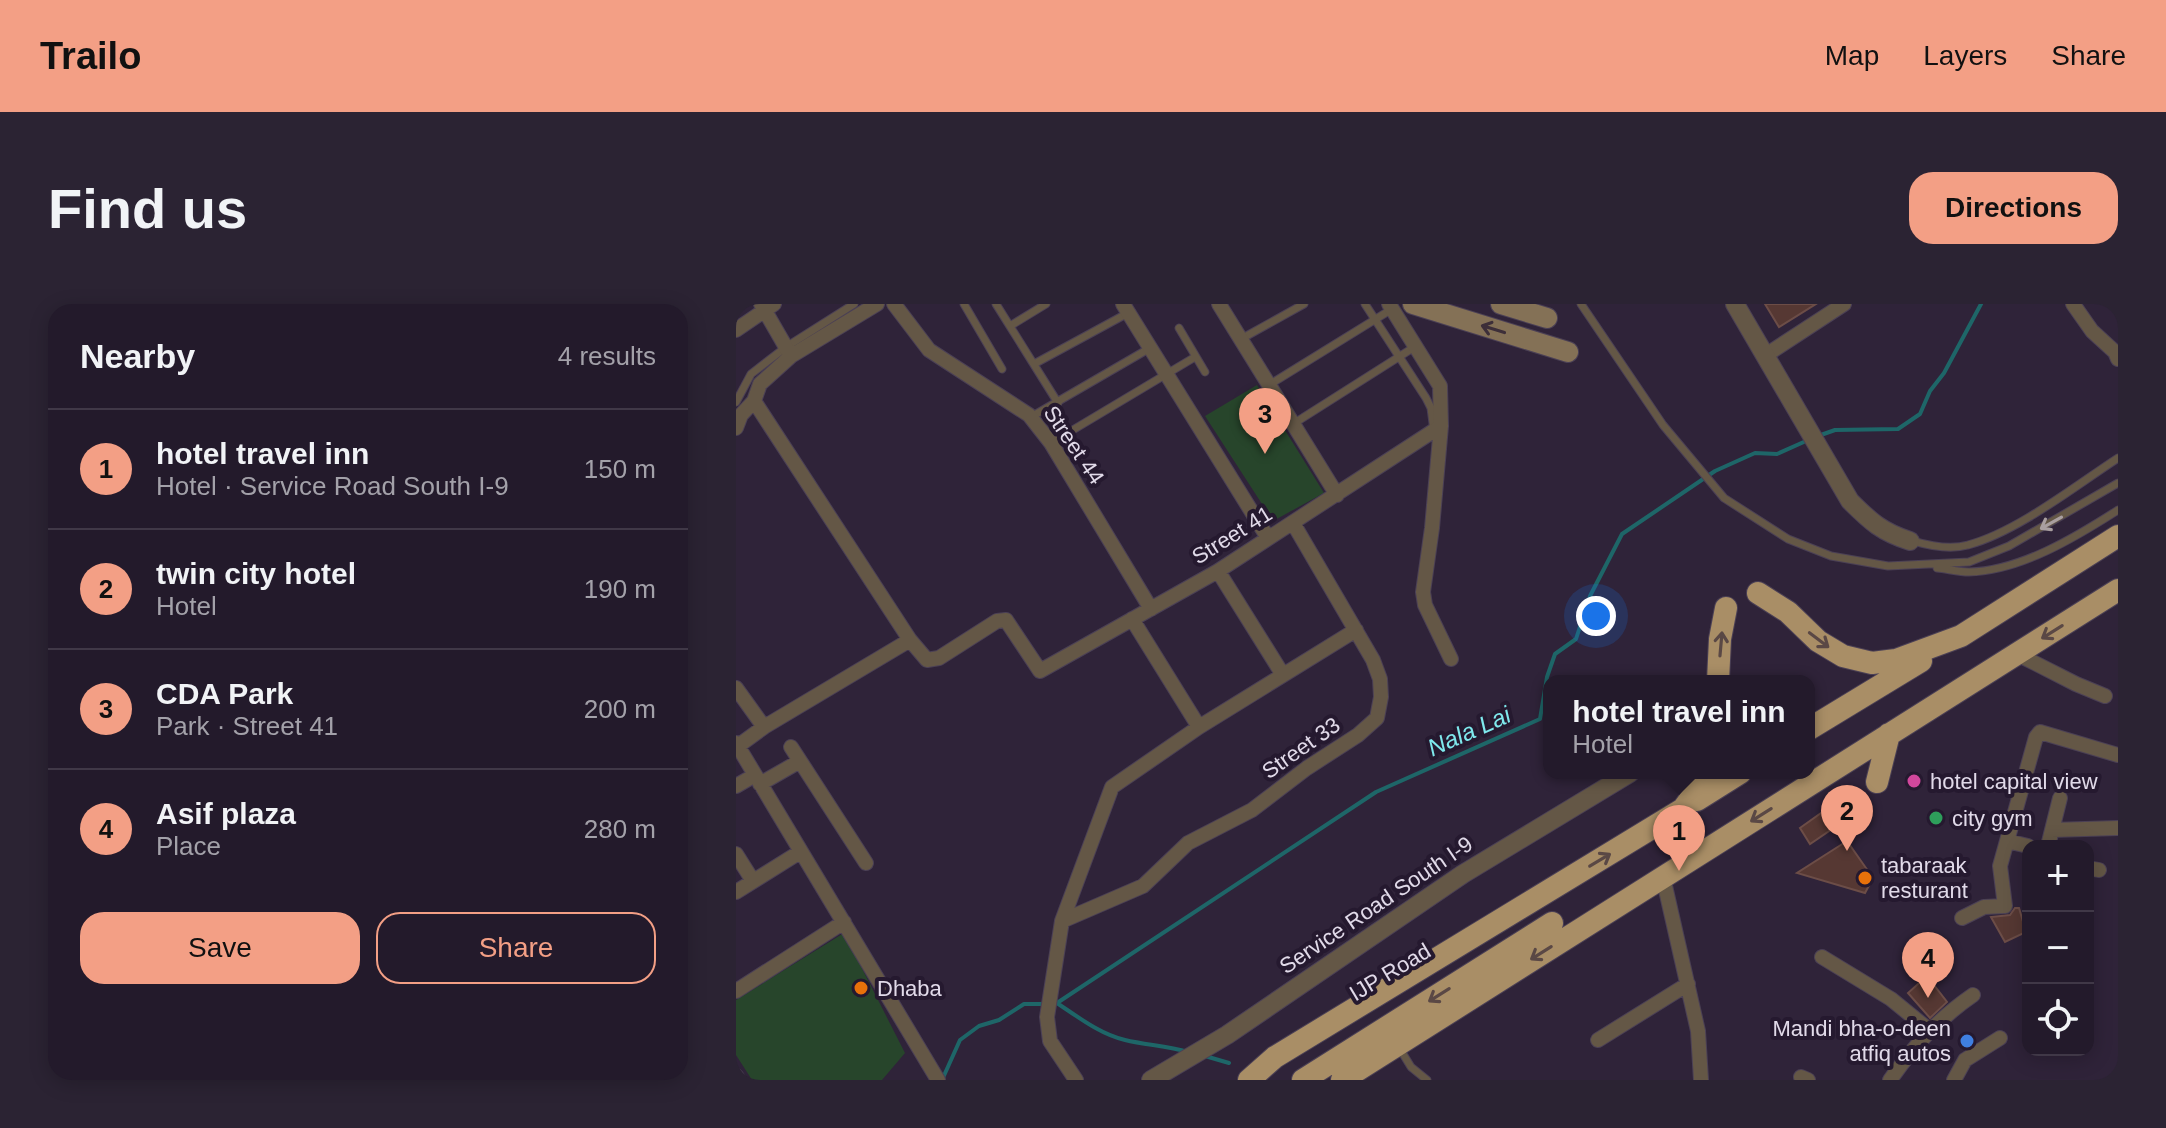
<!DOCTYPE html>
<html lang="en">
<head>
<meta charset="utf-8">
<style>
  :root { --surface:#231a2b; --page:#2b2333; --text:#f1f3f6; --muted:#a3a1a9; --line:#403847; --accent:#f39f85 }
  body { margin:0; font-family:Arial,sans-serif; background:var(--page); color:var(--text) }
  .controls { position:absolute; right:24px; bottom:24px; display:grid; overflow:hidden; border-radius:16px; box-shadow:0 4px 20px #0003 }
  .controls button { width:72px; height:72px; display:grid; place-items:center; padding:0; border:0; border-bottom:2px solid var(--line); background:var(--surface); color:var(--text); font:40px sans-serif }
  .you { position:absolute; left:860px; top:312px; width:28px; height:28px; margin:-20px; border:6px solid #fff; border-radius:50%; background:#1a73e8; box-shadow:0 0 0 12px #1a73e833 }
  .badge { display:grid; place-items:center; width:52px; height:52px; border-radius:50%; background:var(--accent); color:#111; font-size:26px; font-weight:700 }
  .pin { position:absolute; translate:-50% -66px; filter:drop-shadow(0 2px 4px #0008) }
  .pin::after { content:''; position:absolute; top:42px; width:28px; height:24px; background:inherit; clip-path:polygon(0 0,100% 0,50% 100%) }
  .popup { position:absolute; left:807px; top:371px; width:272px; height:104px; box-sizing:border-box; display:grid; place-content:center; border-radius:16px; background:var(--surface); filter:drop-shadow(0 2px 6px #0005); font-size:26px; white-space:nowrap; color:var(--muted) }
  .popup b { font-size:30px; color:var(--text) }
  .popup::after { content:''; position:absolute; left:50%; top:100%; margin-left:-16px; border:16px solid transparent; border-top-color:var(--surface) }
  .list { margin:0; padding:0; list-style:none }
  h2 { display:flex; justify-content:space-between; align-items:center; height:104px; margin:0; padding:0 32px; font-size:34px }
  h2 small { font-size:26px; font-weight:400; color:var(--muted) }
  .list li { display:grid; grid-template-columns:52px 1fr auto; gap:24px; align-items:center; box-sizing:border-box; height:120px; padding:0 32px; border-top:2px solid var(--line) }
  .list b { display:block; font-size:30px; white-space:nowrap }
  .list p { margin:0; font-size:26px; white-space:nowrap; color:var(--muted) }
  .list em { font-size:26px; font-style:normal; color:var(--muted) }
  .actions { display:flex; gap:16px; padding:24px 32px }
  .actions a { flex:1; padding:18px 0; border:2px solid var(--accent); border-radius:24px; text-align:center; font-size:28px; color:var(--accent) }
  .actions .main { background:var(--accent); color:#111 }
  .icon { flex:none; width:44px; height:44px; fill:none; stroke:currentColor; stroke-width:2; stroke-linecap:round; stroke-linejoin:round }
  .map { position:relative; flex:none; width:1382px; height:776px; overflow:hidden; border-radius:24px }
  header { display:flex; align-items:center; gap:48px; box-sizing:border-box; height:112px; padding:0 40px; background:var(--accent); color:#111 }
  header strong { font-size:38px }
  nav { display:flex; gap:44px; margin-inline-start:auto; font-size:28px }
  .intro { display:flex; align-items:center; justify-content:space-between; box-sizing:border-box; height:192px; padding:0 48px }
  h1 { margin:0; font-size:56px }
  .button { padding:20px 36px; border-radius:24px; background:var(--accent); color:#111; font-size:28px; font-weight:700 }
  main { display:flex; gap:48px; padding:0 48px }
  aside { flex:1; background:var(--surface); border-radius:24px; box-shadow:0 4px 20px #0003 }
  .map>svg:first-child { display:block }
</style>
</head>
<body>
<header>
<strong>Trailo</strong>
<nav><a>Map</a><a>Layers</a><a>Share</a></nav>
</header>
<div class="intro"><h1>Find us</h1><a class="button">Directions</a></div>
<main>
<aside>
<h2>Nearby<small>4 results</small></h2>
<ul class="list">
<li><span class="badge">1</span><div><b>hotel travel inn</b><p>Hotel · Service Road South I-9</p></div><em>150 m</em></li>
<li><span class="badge">2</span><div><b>twin city hotel</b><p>Hotel</p></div><em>190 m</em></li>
<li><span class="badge">3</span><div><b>CDA Park</b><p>Park · Street 41</p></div><em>200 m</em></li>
<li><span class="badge">4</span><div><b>Asif plaza</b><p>Place</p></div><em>280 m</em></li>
</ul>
<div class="actions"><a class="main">Save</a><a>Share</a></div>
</aside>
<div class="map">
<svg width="1382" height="776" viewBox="0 0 1382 776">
  <rect width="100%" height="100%" fill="#2f2339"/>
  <!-- green -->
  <path fill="#27452b" d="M521,81L588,189L537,217L469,112Z
    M108,629L169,749L146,776H16L0,751V696Z"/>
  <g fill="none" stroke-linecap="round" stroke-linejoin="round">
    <!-- stream -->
    <path stroke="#1e6668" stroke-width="4" d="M1082,132L1099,126L1162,125L1184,110L1194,87L1208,69L1245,0
      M317,699H321L640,488L804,415L811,373L819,350L840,335L854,292L886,230L979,167L1019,149L1041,150L1070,137
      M321,699C342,713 364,730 389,736C410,741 431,742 452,748
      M469,752L493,759
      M206,776L224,736L243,722L263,716L288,700H308"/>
  </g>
  <!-- building -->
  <path fill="#563833" stroke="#6c4d47" stroke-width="2" d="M1029,0H1080L1043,23Z
    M1088,507L1099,523L1074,540L1064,524Z
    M1111,537L1137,574L1129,589L1061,569Z
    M1279,604H1283L1290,628L1269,638L1255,613L1274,611Z
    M1191,672L1211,698L1194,714L1172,689Z"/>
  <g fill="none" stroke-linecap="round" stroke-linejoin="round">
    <defs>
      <path id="service" d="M228,0L266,65
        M260,0L322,99
        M629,0L690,94L695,104L698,127
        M845,0L927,121L988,194L1052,235L1095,252L1152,262L1233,258L1273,242L1382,179
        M274,22L310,0
        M443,24L469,68
        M505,35L568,0
        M298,60L392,9
        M533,81L656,5
        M0,98L15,70L50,43L118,0
        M295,113L414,44
        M557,120L680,42
        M315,139L459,53
        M1177,237C1194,242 1215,246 1232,241C1281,228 1339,182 1382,154
        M1201,264C1211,265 1223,268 1233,268C1284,267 1340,233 1382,206
        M664,745L675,763L691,776"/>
      <path id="minor" d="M25,0L55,52
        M158,0L193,46L293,111L315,139L415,305
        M387,0L532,234
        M483,0L601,191
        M653,0L704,82L705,122L696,224L687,288L689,301L715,355
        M1337,0L1356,27L1379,48L1382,55
        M0,26L38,0
        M1030,51L1108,0
        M18,97L174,336L191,356L203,354L261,317L270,316L304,367L482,267L705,122
        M0,124L5,111L18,97L24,80L55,52L141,0
        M482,267L547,371
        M396,315L463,423
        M1281,350L1340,380L1369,392
        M0,384L28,423
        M0,439L202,776
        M2,442L28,423L174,336
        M55,443L130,559
        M24,480L64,457
        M0,482L19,471
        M1316,526L1382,524
        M1271,537L1292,542
        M1312,542L1324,494
        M0,550L17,577
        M1352,564L1363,566
        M927,573L962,727L965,776
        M0,588L64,548
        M1226,614L1248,603L1269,602L1264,562L1300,433L1304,428L1382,451
        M326,617L407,582L452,539L516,506L571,464L622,431L641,414L645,393L644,375L637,356L557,219
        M1086,653L1155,695L1193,726
        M0,687L108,618
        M862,736L952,680
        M0,772L3,776
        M1065,773L1072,776
        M340,776L314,737L311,713L326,617L376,483L463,423L620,326
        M1154,776C1178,742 1202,715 1237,691
        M1218,776L1229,756L1264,734"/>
      <path id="tertiary" d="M999,0L1114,197C1135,218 1146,228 1174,237
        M415,776L491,731L727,570L894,469"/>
      <path id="secondary" d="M677,0L832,48
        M765,0L811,14"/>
      <path id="trunk" d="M1022,289L1052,308L1082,337L1107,352L1136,359L1160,356L1225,332L1382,232
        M982,377L984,335L990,304
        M1073,425L1185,357
        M1141,478L1153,430
        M961,496L1004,469
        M513,776L539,753L947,505L973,469
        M567,776L816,619
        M606,776L1382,286"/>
    </defs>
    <!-- service casing -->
    <use href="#service" stroke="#4b4055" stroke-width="9"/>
    <!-- minor casing -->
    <use href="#minor" stroke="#4b4055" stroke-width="16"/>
    <!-- tertiary casing -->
    <use href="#tertiary" stroke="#4b4055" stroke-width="20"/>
    <!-- secondary casing -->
    <use href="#secondary" stroke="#4b4055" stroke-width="22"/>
    <!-- trunk casing -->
    <use href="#trunk" stroke="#4b4055" stroke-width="24"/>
    <!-- service -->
    <use href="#service" stroke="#645746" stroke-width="7"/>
    <!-- minor -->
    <use href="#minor" stroke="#645746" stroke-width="14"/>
    <!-- tertiary -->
    <use href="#tertiary" stroke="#645746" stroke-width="18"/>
    <!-- secondary -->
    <use href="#secondary" stroke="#847156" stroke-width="20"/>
    <!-- trunk -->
    <use href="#trunk" stroke="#a98e66" stroke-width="22"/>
  </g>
  <!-- one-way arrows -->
  <defs><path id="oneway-shaft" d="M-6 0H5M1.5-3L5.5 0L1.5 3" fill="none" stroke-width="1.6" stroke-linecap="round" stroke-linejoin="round" transform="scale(2)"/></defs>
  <use stroke="#3d2f39" href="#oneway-shaft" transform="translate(757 25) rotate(-163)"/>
  <use stroke="#a99fa0" href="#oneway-shaft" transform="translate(1315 219) rotate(151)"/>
  <g stroke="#5a4845">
    <use href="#oneway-shaft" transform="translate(1316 328) rotate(148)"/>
    <use href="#oneway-shaft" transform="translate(1083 336) rotate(37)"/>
    <use href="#oneway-shaft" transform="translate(985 340) rotate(-85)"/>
    <use href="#oneway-shaft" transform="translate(1025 511) rotate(148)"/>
    <use href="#oneway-shaft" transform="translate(864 556) rotate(-31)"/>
    <use href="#oneway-shaft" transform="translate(805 649) rotate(148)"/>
    <use href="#oneway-shaft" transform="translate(703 691) rotate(148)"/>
  </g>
  <!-- markers -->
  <circle fill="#d1479c" stroke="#25192f" stroke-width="3" cx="1178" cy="477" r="8"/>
  <circle fill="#2e9e5b" stroke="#25192f" stroke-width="3" cx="1200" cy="514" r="8"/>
  <g fill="#e8710a" stroke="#25192f" stroke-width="3">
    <circle cx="1129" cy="574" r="8"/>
    <circle cx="125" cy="684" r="8"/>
  </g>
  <circle fill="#3f7fe0" stroke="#25192f" stroke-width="3" cx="1231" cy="737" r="8"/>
  <g text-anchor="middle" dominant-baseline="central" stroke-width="8" stroke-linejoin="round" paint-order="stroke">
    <!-- street labels -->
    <g font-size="22" fill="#e1dae9" stroke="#25192f">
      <text transform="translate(338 141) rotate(56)">Street 44</text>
      <text transform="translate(496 231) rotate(-32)">Street 41</text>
      <text transform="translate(565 444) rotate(-35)">Street 33</text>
      <text transform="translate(640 601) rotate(-34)">Service Road South I-9</text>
      <text transform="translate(654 668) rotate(-31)">IJP Road</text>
    </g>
    <!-- poi labels -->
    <g font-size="22" fill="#e1dae9" stroke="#25192f" text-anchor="start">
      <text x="1194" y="477">hotel capital view</text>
      <text x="1216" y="514">city gym</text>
      <text x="1145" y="561">tabaraak<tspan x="1145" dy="25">resturant</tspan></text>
      <text x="141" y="684">Dhaba</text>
      <text x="1215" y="724" text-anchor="end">Mandi bha-o-deen<tspan x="1215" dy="25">atfiq autos</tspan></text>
    </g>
    <!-- water labels -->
    <g font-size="24" font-style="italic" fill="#7fe9ed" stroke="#25192f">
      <text transform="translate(733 427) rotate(-24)">Nala Lai</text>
    </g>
  </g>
</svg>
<div class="controls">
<button>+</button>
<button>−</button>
<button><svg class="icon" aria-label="locate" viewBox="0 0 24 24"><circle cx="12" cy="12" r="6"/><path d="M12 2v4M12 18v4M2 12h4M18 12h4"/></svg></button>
</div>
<div class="you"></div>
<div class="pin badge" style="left:943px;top:567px">1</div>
<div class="popup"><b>hotel travel inn</b>Hotel</div>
<div class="pin badge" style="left:1111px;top:547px">2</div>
<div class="pin badge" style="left:529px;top:150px">3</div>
<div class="pin badge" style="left:1192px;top:694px">4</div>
</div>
</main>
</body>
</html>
